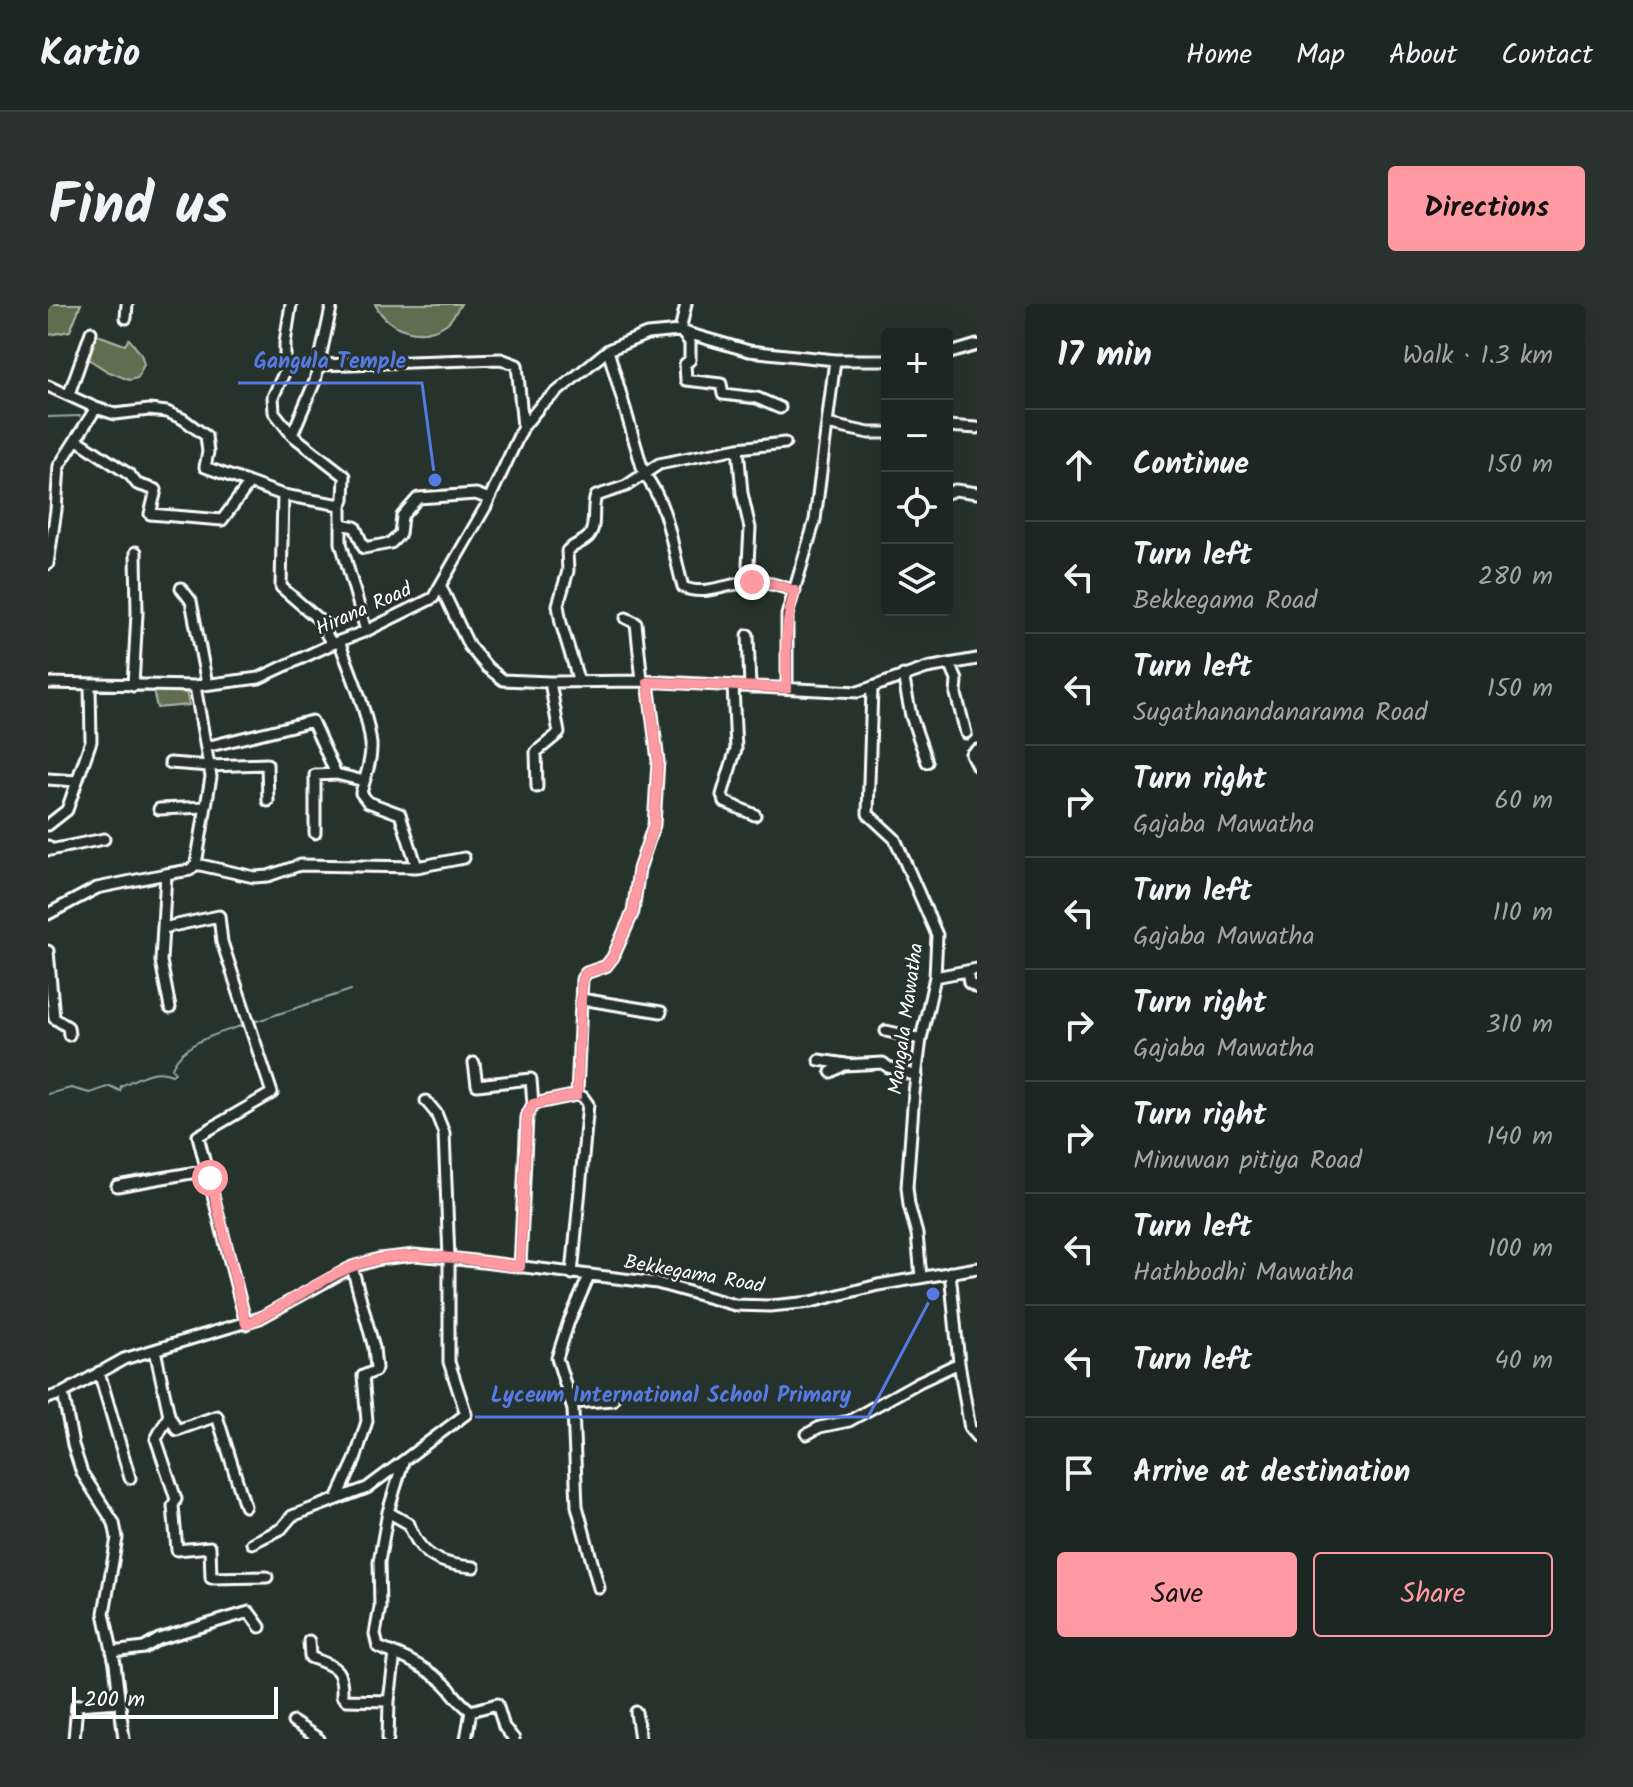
<!DOCTYPE html>
<html lang="en">
<head>
<meta charset="utf-8">
<style>
  :root { --surface:#1c2622; --page:#29322f; --text:#f1f3f6; --muted:#a0a5a5; --line:#3a4340; --accent:#ff9aa2 }
  body { margin:0; font-family:Kalam,sans-serif; background:var(--page); color:var(--text) }
  .controls { position:absolute; right:24px; top:24px; display:grid; overflow:hidden; border-radius:8px; box-shadow:0 8px 32px #0002 }
  .controls button { width:72px; height:72px; display:grid; place-items:center; padding:0; border:0; border-bottom:2px solid var(--line); background:var(--surface); color:var(--text); font:40px sans-serif }
  .scale { position:absolute; left:24px; bottom:20px; width:206px; box-sizing:border-box; padding-left:8px; border:4px solid #fff; border-top:0; font-size:22px; line-height:28px; white-space:nowrap; color:#fff; -webkit-text-stroke:6px #26332d; paint-order:stroke }
  .stop { position:absolute; width:24px; height:24px; margin:-18px; border:6px solid #ff9aa2; border-radius:50%; background:#fff }
  .stop.end { background:#ff9aa2; border-color:#fff; box-shadow:0 2px 8px #0008 }
  .list { margin:0; padding:0; list-style:none }
  h2 { display:flex; justify-content:space-between; align-items:center; height:104px; margin:0; padding:0 32px; font-size:34px }
  h2 small { font-size:26px; font-weight:400; color:var(--muted) }
  .list li { display:grid; grid-template-columns:52px 1fr auto; gap:24px; align-items:center; box-sizing:border-box; height:112px; padding:0 32px; border-top:2px solid var(--line) }
  .list b { display:block; font-size:30px; white-space:nowrap }
  .list p { margin:0; font-size:26px; white-space:nowrap; color:var(--muted) }
  .list em { font-size:26px; font-style:normal; color:var(--muted) }
  .actions { display:flex; gap:16px; padding:24px 32px }
  .actions a { flex:1; padding:18px 0; border:2px solid var(--accent); border-radius:8px; text-align:center; font-size:28px; color:var(--accent) }
  .actions .main { background:var(--accent); color:#111 }
  .icon { flex:none; width:44px; height:44px; fill:none; stroke:currentColor; stroke-width:2; stroke-linecap:round; stroke-linejoin:round }
  .map { position:relative; flex:none; width:929px; height:1435px; overflow:hidden; border-radius:8px }
  header { display:flex; align-items:center; gap:48px; box-sizing:border-box; height:112px; padding:0 40px; background:var(--surface); border-bottom:2px solid var(--line) }
  header strong { font-size:38px }
  nav { display:flex; gap:44px; margin-inline-start:auto; font-size:28px }
  .intro { display:flex; align-items:center; justify-content:space-between; box-sizing:border-box; height:192px; padding:0 48px }
  h1 { margin:0; font-size:56px }
  .button { padding:20px 36px; border-radius:8px; background:var(--accent); color:#111; font-size:28px; font-weight:700 }
  main { display:flex; gap:48px; padding:0 48px }
  aside { flex:1; background:var(--surface); border-radius:8px; box-shadow:0 8px 32px #0002 }
  .map>svg:first-child { display:block }
</style>
</head>
<body>
<header>
<strong>Kartio</strong>
<nav><a>Home</a><a>Map</a><a>About</a><a>Contact</a></nav>
</header>
<div class="intro"><h1>Find us</h1><a class="button">Directions</a></div>
<main>
<div class="map">
<svg width="929" height="1435" viewBox="0 0 929 1435">
  <rect width="100%" height="100%" fill="#26332d"/>
  <filter id="ink" filterUnits="userSpaceOnUse"><feTurbulence type="fractalNoise" baseFrequency=".0125" numOctaves="2"/><feDisplacementMap in="SourceGraphic" scale="16" xChannelSelector="R" yChannelSelector="G"/><feConvolveMatrix kernelMatrix="1 2 1 2 8 2 1 2 1" color-interpolation-filters="sRGB"/></filter>
  <g filter="url(#ink)">
    <!-- green -->
    <path fill="#5f6e50" stroke="#afb6a8" stroke-width="2" d="M0,0H33L22,27L0,31Z
      M327,0H413C409,6 404,16 398,20C373,37 340,26 327,0Z
      M47,30L77,41L81,35L93,50L96,60L90,74L81,76L59,67L42,56L43,40Z
      M135,385L138,387L141,401L109,404L105,386Z"/>
    <g fill="none" stroke-linecap="round" stroke-linejoin="round">
      <!-- stream -->
      <path stroke="#93a9a9" stroke-width="2" d="M0,113L32,112
        M206,718L303,686
        M0,790L23,784L42,789L62,782L72,787L73,782C90,774 106,763 124,771L127,769L124,764C134,738 172,729 196,721"/>
      <defs>
        <path id="minor" d="M78,14L79,0
          M632,27L701,47L787,56H839
          M635,30L642,38V56L637,60L638,76L673,80L675,90L709,94L732,104
          M560,46L596,170C621,201 624,245 635,283C656,293 681,279 703,278C718,277 733,282 747,287
          M899,50L929,41
          M271,61L453,55L469,61L475,123
          M0,82L48,104
          M21,90L43,28
          M779,120L821,129H839
          M899,122L929,124
          M244,131L267,77L284,0
          M28,135L82,171L89,180L108,186L102,210L174,216L201,180
          M690,144L694,189L702,224L700,260L704,278
          M899,189L907,186L929,189
          M235,191L293,201L296,195L297,172L244,131L226,108L225,93L237,67V39L243,0
          M293,201V239L318,327
          M293,220L307,223L316,244L343,239L352,230L354,212L370,194L428,190L441,195
          M0,260L8,206L11,162L48,104L67,110L101,106L119,108L135,115L158,132L160,148L157,163L235,191L233,283L270,315L284,340
          M393,283L421,342L439,363L455,376L502,378L594,377L810,388L879,364L929,355
          M133,284L143,297L159,380
          M578,314L588,319L594,377
          M700,331L702,383
          M903,362L909,376L908,390L918,429
          M855,371L863,412L879,458
          M531,378L513,319L510,301L520,267L519,247C526,240 535,239 541,232C549,222 543,204 548,192L578,182L611,160L690,144L737,139
          M0,379L147,382L211,374L284,340L318,327L385,294L438,202L475,123L493,101L560,46L599,30L632,27L638,0
          M85,382L89,309L88,248
          M685,382L688,445L674,491L677,498L707,511
          M739,384V311L767,216L787,56
          M824,384L820,510L847,535L889,631L887,673L873,735L866,789L859,883L861,901L869,930L873,973
          M158,443L264,417L288,470
          M929,446L923,450L929,462
          M122,459L161,462L219,460L220,497
          M0,475L28,477
          M489,483L488,448L511,429L502,378
          M111,505L158,503
          M0,521L19,506L43,437L42,382
          M267,529V471L288,470L316,477
          M0,542L2,546L56,535
          M148,560L206,573L220,572L252,561L369,563L352,510L320,498L313,489C317,473 324,457 323,440C319,405 303,370 291,337
          M369,563L416,554
          M0,610L49,584L118,570
          M115,624L171,612L174,638L224,789L150,832L198,1020
          M0,647L6,714L20,723L21,731
          M919,667L921,679L929,684
          M887,673L929,665
          M533,695L613,708
          M122,704L113,657L118,570L142,566L148,560L163,473L147,382
          M838,727L873,735
          M771,756L798,760
          M426,759L429,781L483,775L485,800L479,812L472,963
          M783,768L796,761L835,759L840,763L869,772
          M529,791L534,675L538,669L558,662L565,653L585,608L591,565L606,521L610,457L600,378
          M485,800L529,791L535,793L540,800L524,970
          M69,882L160,866
          M902,968L911,1059L922,1125L929,1133
          M541,972L520,1020L509,1054L525,1106L529,1202L551,1284
          M107,1046L121,1111L108,1135L128,1195L125,1202L129,1246L162,1243L163,1274L219,1273
          M51,1068L82,1174
          M15,1089L25,1141L34,1169L66,1219L69,1234L56,1309L67,1360L76,1435
          M0,1094L15,1089L76,1055L212,1014L304,963L331,955L367,951L401,954L609,979L687,1001L722,1002L763,998L830,981L929,964
          M524,1099L565,1096
          M121,1111L129,1126L169,1112L197,1202
          M759,1130L772,1123L801,1117L871,1078L911,1059
          M289,1195L307,1156L319,1117L315,1072L327,1067L328,1064L326,1044L304,963
          M340,1208L361,1220C372,1253 394,1261 426,1263
          M204,1239L233,1225L244,1212L319,1184L418,1110L401,1058V954L396,829L388,809L378,797
          M261,1337L262,1353C287,1363 295,1363 294,1392L298,1396L341,1397
          M64,1348L96,1344L111,1335L201,1308L212,1323
          M347,1350C361,1355 391,1372 401,1384C409,1394 411,1398 423,1407L449,1400L456,1423L466,1435
          M588,1408L592,1435
          M245,1418L271,1435
          M26,1435L29,1401L72,1398
          M340,1435L341,1397L347,1350L330,1343L327,1330L332,1303L331,1258L340,1208L355,1158
          M418,1435L423,1407"/>
      </defs>
      <!-- minor casing -->
      <use href="#minor" stroke="#fff" stroke-width="15"/>
      <!-- minor -->
      <use href="#minor" stroke="#26332d" stroke-width="9"/>
    </g>
  </g>
  <g fill="none" stroke-linecap="round" stroke-linejoin="round" filter="url(#ink)">
    <!-- route -->
    <path stroke="#ff9aa2" stroke-width="10" d="M162,874L198,1020C235,1005 265,979 301,964C354,941 417,956 472,963L479,812L485,800L529,791L534,675L538,669L558,662L565,653L585,608L591,565L606,521L610,457L600,378L739,384C738,350 736,320 747,287L725,280L704,278"/>
  </g>
  <g text-anchor="middle" dominant-baseline="central" stroke-width="6" stroke-linejoin="round" paint-order="stroke">
    <!-- street labels -->
    <g font-size="20" fill="#fff" stroke="#26332d">
      <text transform="translate(316 306) rotate(-24)">Hirana Road</text>
      <text transform="translate(859 715) rotate(-82)">Mangala Mawatha</text>
      <text transform="translate(646 971) rotate(10)">Bekkegama Road</text>
    </g>
  </g>
  <!-- callouts -->
  <path fill="none" stroke="#567ae2" stroke-width="3" d="M387 176L374 79H190M885 990L820 1113H427"/>
  <g fill="#567ae2" stroke="#26332d" stroke-width="3">
    <circle cx="387" cy="176" r="8"/>
    <circle cx="885" cy="990" r="8"/>
  </g>
  <g font-size="22" text-anchor="middle" font-weight="bold" fill="#567ae2" stroke="#26332d" stroke-width="6" stroke-linejoin="round" paint-order="stroke">
    <text x="282" y="64">Gangula Temple</text>
    <text x="623" y="1098">Lyceum International School Primary</text>
  </g>
</svg>
<div class="controls">
<button>+</button>
<button>−</button>
<button><svg class="icon" aria-label="locate" viewBox="0 0 24 24"><circle cx="12" cy="12" r="6"/><path d="M12 2v4M12 18v4M2 12h4M18 12h4"/></svg></button>
<button><svg class="icon" aria-label="layers" viewBox="0 0 24 24"><path d="M12 4l9 5-9 5-9-5zM3 14l9 5 9-5"/></svg></button>
</div>
<div class="scale">200 m</div>
<div class="stop" style="left:162px;top:874px"></div>
<div class="stop end" style="left:704px;top:278px"></div>
</div>
<aside>
<h2>17 min<small>Walk · 1.3 km</small></h2>
<ul class="list">
<li><svg class="icon" aria-label="ahead" viewBox="0 0 24 24"><path d="M12 20V5M6 11l6-6 6 6"/></svg><div><b>Continue</b></div><em>150 m</em></li>
<li><svg class="icon" aria-label="left" viewBox="0 0 24 24"><path d="M17 20v-9H6M10 6l-5 5 5 5"/></svg><div><b>Turn left</b><p>Bekkegama Road</p></div><em>280 m</em></li>
<li><svg class="icon" aria-label="left" viewBox="0 0 24 24"><path d="M17 20v-9H6M10 6l-5 5 5 5"/></svg><div><b>Turn left</b><p>Sugathanandanarama Road</p></div><em>150 m</em></li>
<li><svg class="icon" aria-label="right" viewBox="0 0 24 24"><path d="M7 20v-9h11M14 6l5 5-5 5"/></svg><div><b>Turn right</b><p>Gajaba Mawatha</p></div><em>60 m</em></li>
<li><svg class="icon" aria-label="left" viewBox="0 0 24 24"><path d="M17 20v-9H6M10 6l-5 5 5 5"/></svg><div><b>Turn left</b><p>Gajaba Mawatha</p></div><em>110 m</em></li>
<li><svg class="icon" aria-label="right" viewBox="0 0 24 24"><path d="M7 20v-9h11M14 6l5 5-5 5"/></svg><div><b>Turn right</b><p>Gajaba Mawatha</p></div><em>310 m</em></li>
<li><svg class="icon" aria-label="right" viewBox="0 0 24 24"><path d="M7 20v-9h11M14 6l5 5-5 5"/></svg><div><b>Turn right</b><p>Minuwan pitiya Road</p></div><em>140 m</em></li>
<li><svg class="icon" aria-label="left" viewBox="0 0 24 24"><path d="M17 20v-9H6M10 6l-5 5 5 5"/></svg><div><b>Turn left</b><p>Hathbodhi Mawatha</p></div><em>100 m</em></li>
<li><svg class="icon" aria-label="left" viewBox="0 0 24 24"><path d="M17 20v-9H6M10 6l-5 5 5 5"/></svg><div><b>Turn left</b></div><em>40 m</em></li>
<li><svg class="icon" aria-label="arrive" viewBox="0 0 24 24"><path d="M6 21V4h12l-3 4 3 4H6"/></svg><div><b>Arrive at destination</b></div></li>
</ul>
<div class="actions"><a class="main">Save</a><a>Share</a></div>
</aside>
</main>
</body>
</html>
